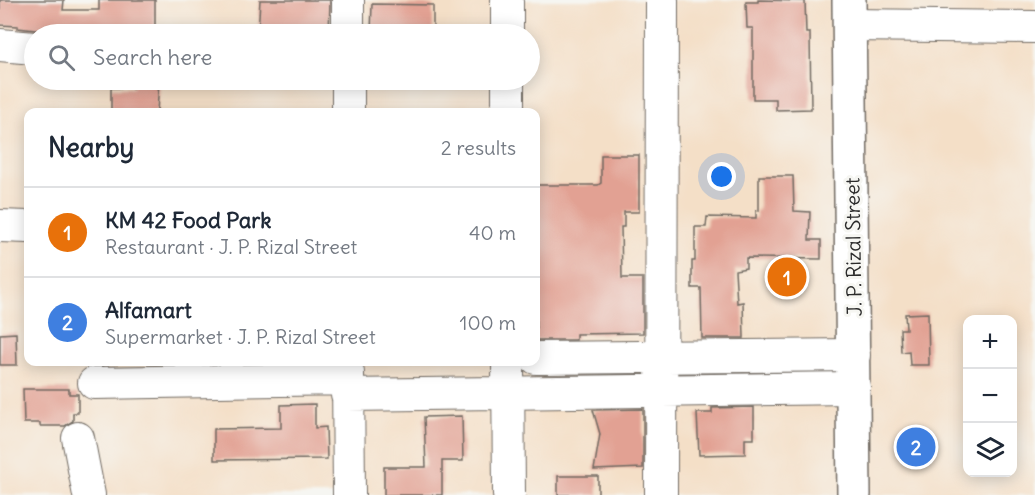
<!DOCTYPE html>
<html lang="en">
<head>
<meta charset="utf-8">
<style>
  :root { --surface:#fff; --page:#f2f2f3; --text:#1f2937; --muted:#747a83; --line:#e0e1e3; --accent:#db2777 }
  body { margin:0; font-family:Delius,sans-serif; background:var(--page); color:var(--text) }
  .controls { position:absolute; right:18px; bottom:18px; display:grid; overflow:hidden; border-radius:12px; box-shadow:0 3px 15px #0003 }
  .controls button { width:54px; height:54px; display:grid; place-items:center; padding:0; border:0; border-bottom:2px solid var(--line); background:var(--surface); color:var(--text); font:30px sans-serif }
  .you { position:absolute; left:722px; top:177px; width:21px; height:21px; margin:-15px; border:4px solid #fff; border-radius:50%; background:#1a73e8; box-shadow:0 0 0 9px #1a73e833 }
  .badge { display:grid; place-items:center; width:39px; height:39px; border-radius:50%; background:var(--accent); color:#fff; font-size:20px; font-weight:700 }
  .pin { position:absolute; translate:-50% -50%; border:3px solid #fff; box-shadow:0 2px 6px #0006 }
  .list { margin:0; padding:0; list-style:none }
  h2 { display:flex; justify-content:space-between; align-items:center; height:78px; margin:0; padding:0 24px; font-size:26px }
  h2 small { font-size:20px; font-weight:400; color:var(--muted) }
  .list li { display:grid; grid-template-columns:39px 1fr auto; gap:18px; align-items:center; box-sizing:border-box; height:90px; padding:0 24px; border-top:2px solid var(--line) }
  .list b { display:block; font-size:22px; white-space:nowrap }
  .list p { margin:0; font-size:20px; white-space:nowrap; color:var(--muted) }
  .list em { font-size:20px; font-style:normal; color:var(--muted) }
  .icon { flex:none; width:33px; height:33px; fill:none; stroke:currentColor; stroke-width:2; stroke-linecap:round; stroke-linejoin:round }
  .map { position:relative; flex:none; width:1035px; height:495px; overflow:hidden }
  .search { position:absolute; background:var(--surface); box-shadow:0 3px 15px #0003; left:24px; top:24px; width:516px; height:66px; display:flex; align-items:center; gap:15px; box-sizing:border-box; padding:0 21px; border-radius:33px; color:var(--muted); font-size:22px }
  .panel { position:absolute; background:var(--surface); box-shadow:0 3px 15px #0003; left:24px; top:108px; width:516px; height:258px; border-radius:12px }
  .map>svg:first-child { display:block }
</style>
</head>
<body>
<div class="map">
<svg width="1035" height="495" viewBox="0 0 1035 495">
  <rect width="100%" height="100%" fill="#f6f6f2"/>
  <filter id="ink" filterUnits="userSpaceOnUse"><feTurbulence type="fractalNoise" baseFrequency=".0167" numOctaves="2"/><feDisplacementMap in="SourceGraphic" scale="12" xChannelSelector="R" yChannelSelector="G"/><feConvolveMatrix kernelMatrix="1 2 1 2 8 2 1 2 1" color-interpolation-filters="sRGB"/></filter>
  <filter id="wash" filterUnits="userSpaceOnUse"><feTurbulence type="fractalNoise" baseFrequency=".008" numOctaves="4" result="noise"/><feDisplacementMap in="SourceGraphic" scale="24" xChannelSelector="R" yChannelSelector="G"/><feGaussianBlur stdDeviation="1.35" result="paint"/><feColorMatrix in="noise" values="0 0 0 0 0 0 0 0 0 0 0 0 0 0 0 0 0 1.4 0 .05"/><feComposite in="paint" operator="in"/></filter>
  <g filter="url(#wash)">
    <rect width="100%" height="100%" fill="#f4dfc7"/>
    <g id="blocks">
      <!-- building -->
      <path fill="#e2a193" d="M0,0H64L63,10H99V0H155V29H144V31H62V33L18,28V26L0,25Z
        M260,0H330L329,34H258Z
        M758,0L805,1L806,33H810L811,109L776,110V99H753V28H747L746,2H758Z
        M372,4L433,5V34H371Z
        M133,80H159L157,112H111V88H133Z
        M601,155H639V212H624V227H621L622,278H643V333L576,334V340H536V185H598L601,183Z
        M759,176H793L794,211L810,212L809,240H821V259L746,258V268L735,270L737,303L743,302L744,338H702L701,288H692V261H695V227H706L707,217L756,218V210L759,211Z
        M928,313L929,365H910L909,351L901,352L900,329H906L905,314Z
        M16,333L17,365H0V334Z
        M23,389H69V394H78V413H73V421L65,426H40V423H24Z
        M315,404V428L326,427L327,459L214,460V429L281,428V405Z
        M754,407V439H745V454L699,455L697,413H712V408Z
        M643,409V468L594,470L600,434L593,410Z
        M462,416L463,461H442V495H384V467H426L424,417Z
        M558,476H598V495H558Z"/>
    </g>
  </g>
  <g filter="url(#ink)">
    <use href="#blocks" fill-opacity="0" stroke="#716a62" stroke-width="1.5"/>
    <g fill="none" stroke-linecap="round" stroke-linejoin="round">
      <defs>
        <path id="minor" d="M348,0V34
          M507,0V34
          M849,25L1035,27
          M0,45L34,48
          M348,80V112
          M508,80V112
          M0,226L28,227
          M536,358L854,355
          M508,362L509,495
          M348,373L349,495
          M94,383L348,379
          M347,395L854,388
          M78,438L89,495
          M661,495L662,0"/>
        <path id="major" d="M849,0L854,495"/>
      </defs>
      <!-- minor casing -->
      <use href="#minor" stroke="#716a62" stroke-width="34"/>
      <!-- major casing -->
      <use href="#major" stroke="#716a62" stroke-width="36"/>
      <!-- minor -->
      <use href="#minor" stroke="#fff" stroke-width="32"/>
      <!-- major -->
      <use href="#major" stroke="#fff" stroke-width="33"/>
    </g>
  </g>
  <g text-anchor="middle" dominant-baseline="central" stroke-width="6" stroke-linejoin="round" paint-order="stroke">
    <!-- street labels -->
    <g font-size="20" fill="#2b2b2b" stroke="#f6f6f2">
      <text transform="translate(853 247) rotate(-91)">J. P. Rizal Street</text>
    </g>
  </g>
</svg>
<div class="controls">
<button>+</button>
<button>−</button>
<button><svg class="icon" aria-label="layers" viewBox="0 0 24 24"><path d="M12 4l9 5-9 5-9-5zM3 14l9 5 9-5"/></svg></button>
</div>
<div class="you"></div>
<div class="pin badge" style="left:787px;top:277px;background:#e8710a">1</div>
<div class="pin badge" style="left:916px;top:447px;background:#3f7fe0">2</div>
<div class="search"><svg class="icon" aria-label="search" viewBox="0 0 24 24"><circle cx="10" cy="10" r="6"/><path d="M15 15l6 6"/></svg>Search here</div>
<section class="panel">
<h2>Nearby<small>2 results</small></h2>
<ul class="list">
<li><span class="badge" style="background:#e8710a">1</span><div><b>KM 42 Food Park</b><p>Restaurant · J. P. Rizal Street</p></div><em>40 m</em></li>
<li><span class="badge" style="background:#3f7fe0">2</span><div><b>Alfamart</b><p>Supermarket · J. P. Rizal Street</p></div><em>100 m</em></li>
</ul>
</section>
</div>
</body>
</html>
